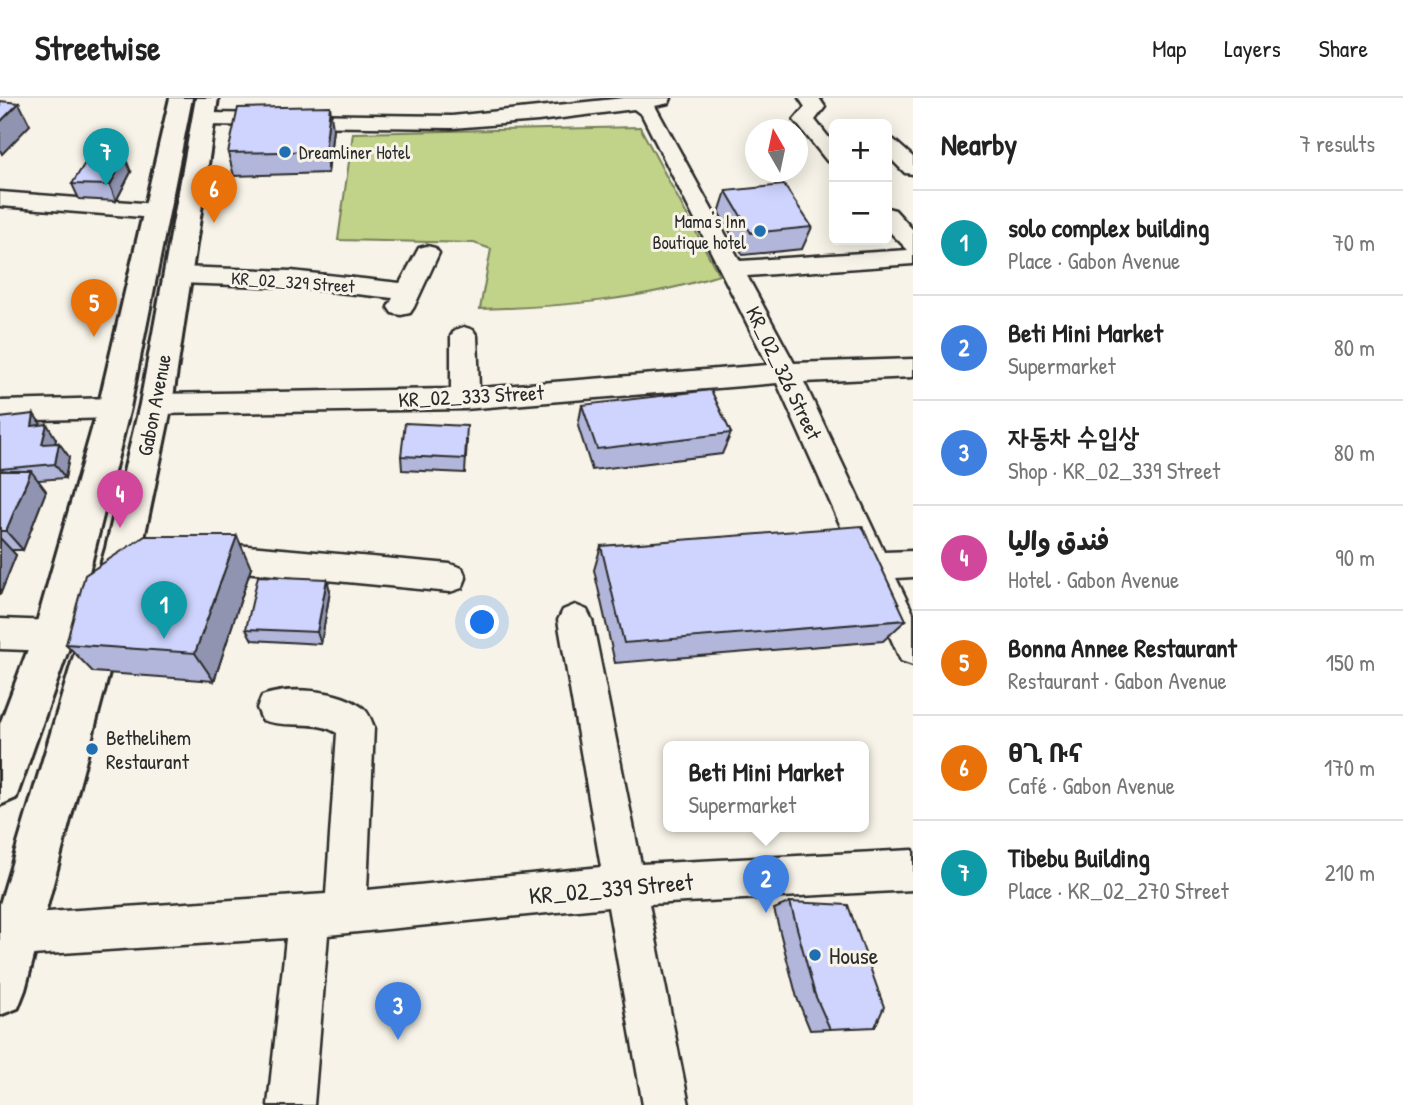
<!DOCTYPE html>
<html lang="en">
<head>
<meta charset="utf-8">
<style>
  :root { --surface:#fff; --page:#f6f6f6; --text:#222; --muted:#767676; --line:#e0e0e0; --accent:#1f6fb2 }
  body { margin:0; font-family:"Patrick Hand","Playpen Sans Arabic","Noto Sans Ethiopic","Poor Story",sans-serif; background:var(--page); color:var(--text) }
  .controls { position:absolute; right:21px; top:21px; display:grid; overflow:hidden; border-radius:10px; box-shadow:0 4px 18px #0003 }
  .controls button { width:63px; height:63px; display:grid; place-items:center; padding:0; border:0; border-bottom:2px solid var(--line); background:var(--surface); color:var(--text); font:35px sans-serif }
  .compass { position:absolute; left:745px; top:21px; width:63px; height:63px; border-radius:50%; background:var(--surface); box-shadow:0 4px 18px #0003; rotate:351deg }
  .you { position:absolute; left:483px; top:525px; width:24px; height:24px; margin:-18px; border:5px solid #fff; border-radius:50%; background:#1a73e8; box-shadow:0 0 0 10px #1a73e833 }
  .badge { display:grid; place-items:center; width:46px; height:46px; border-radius:50%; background:var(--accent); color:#fff; font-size:23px; font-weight:700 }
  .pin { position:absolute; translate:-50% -58px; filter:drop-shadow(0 2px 4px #0008) }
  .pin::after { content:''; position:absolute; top:37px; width:24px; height:21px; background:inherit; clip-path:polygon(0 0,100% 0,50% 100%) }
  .popup { position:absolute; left:663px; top:643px; width:206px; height:91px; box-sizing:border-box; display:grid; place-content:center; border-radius:10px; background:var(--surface); filter:drop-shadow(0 2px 5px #0005); font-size:23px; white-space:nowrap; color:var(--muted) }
  .popup b { font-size:26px; color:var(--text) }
  .popup::after { content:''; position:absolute; left:50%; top:100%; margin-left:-14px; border:14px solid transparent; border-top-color:var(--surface) }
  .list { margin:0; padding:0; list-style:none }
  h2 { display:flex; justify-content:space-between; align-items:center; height:91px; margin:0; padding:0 28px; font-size:30px }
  h2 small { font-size:23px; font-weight:400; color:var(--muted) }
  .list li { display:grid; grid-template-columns:46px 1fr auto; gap:21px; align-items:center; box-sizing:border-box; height:105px; padding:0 28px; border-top:2px solid var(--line) }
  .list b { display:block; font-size:26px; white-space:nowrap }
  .list p { margin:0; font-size:23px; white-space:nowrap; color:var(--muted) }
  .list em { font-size:23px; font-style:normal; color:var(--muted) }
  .map { position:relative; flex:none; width:913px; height:1007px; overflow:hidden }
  header { display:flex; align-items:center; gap:42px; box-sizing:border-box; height:98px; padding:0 35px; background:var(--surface); border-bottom:2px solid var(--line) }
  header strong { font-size:33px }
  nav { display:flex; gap:38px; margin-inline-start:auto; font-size:24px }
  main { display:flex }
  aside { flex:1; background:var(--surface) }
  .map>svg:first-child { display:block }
</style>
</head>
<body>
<header>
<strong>Streetwise</strong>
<nav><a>Map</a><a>Layers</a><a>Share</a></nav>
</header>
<main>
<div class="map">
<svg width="913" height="1007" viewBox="0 0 913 1007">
  <rect width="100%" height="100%" fill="#f7f3e8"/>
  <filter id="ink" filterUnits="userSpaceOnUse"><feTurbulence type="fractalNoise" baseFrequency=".0143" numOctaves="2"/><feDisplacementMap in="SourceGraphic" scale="14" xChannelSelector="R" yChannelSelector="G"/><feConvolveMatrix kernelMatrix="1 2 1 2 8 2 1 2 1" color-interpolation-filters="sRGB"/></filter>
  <g filter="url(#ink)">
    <!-- green -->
    <path fill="#c0d388" stroke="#767f5a" stroke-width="2" d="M640,29L719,177C642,202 560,209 480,211L491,151L474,145L338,142L353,35Z"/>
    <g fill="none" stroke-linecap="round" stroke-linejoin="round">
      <defs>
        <path id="minor" d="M624,0H671L669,5L655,8L740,163L908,152L887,131V110L895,112L913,132V166L747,178L794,265L913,261V279L804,284L884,454L913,453V479L896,480L913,515V567L901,563L777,285L465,311L156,316L146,313L142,306L146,299L156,296L451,291V238L455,232L464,229L473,232L477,238L479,290L768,267L642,17L634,11L538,23L452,30L204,27L197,25L194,21L197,17L204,15L452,18Z
          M799,0H819L825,9L815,22L834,46V65L827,63L794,22L805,9Z
          M887,40L894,42L913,59V76L905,75L887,57Z
          M0,94L155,106L163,108L166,113L163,118L155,120L0,108Z
          M427,148L435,150L439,155L414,209L410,215L401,217L392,215L388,209L393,200L291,189L178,185L169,182L166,177L169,172L178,169L291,173L400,185L419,150Z
          M114,300L124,303L128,310L124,317L114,320L0,323V303Z
          M203,444L450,466L462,470L466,480L462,490L450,494L203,470L192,466L187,457L192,448Z
          M575,507L587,512L592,522L641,766L913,752V792L649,806L689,1007H643L608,809L328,837L314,1007H268L286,840L17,858L2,852V822L17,816L326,796L337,635C316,621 286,631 262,622L257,610L262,598C289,588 340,591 363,610C369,615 371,622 374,629L367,792L601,769L558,522L563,512Z
          M0,521L53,523L65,527L70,538L65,549L53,553L0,551Z"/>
        <path id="major" d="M170,0H192L130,310L73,538L16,700L0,707V626L33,538L98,310Z
          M196,0H218L172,306L142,450L25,892L18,910L0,917V806L106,450L140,306Z"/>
      </defs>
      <!-- minor casing -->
      <use href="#minor" stroke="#2b2b2b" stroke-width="5"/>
      <!-- major casing -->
      <use href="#major" stroke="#2b2b2b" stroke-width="6"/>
      <!-- minor -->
      <use href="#minor" fill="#f7f3e8" fill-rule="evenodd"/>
      <!-- major -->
      <use href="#major" fill="#f7f3e8" fill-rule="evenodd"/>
    </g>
    <!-- wall -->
    <path fill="#b1b6da" stroke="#2b2b2b" stroke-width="2" d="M333,31L328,75L234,78L228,55Z
      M131,74L116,103L79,101L72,86Z
      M726,93L812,129L802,151L743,157L719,115Z
      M582,307L731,335L722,356L592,372L578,328Z
      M0,320L41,327L56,341L55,345H59L69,359L65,380L38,382L46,393L23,452H11L16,457L0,497Z
      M467,342L465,375L402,372L401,358Z
      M601,448L906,522L883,543L615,565L594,472Z
      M251,470L214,583L93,574L66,546Z
      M330,493L321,546L252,542L246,531Z
      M790,804L830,931L810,932L797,900L774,811Z"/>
    <!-- shaded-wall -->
    <path fill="#9094b1" stroke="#2b2b2b" stroke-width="2" d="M19,5L30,27L2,56L0,52V24Z
      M330,8L333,31L328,75L325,53Z
      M125,59L131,74L116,103L110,87Z
      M34,316L44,331L32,328Z
      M47,326L56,341L52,361L42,346Z
      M59,345L69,359L65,380L55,366Z
      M31,373L46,393L23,452L6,433Z
      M237,438L251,470L214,583L195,555Z
      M0,440L16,457L0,497Z
      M327,481L330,493L321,546L317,534Z"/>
    <!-- building -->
    <path fill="#ced4fd" stroke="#2b2b2b" stroke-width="2" d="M0,3L19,5L0,24Z
      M330,8L325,53L228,55L238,10Z
      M90,57L125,59L110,87L72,86Z
      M784,87L812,129L751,135L726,93Z
      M711,292L731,335L597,351L582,307Z
      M34,316L32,328L47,326L42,346L59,345L55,366L0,371V320Z
      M405,325L467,328L465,361L401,358Z
      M0,373H31L6,433H0Z
      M862,428L906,522L624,545L601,448Z
      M145,438H237L195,555L66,546L85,477Z
      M258,478L327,481L317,534L246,531Z
      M790,804L848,807L884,909L875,929L830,931L815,897Z"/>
  </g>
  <!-- markers -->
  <g fill="#1f6fb2" stroke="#f7f3e8" stroke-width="2.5">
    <circle cx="285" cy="54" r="7"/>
    <circle cx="760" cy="133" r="7"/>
    <circle cx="92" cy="651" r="7"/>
    <circle cx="815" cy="857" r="7"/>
  </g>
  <g text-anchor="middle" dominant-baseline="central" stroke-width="6" stroke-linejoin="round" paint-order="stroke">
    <!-- far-poi labels -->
    <g font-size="18" fill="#2b2b2b" stroke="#f7f3e8" text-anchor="start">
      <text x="299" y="54">Dreamliner Hotel</text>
      <text x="746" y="123" text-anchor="end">Mama's Inn<tspan x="746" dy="21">Boutique hotel</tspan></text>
    </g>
    <!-- far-street labels -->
    <g font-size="18" fill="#2b2b2b" stroke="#f7f3e8">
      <text transform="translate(293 184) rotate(4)">KR_02_329 Street</text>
    </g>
    <!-- street labels -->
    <g font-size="21" fill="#2b2b2b" stroke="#f7f3e8">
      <text transform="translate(784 275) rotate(64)">KR_02_326 Street</text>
      <text transform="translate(471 298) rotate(-3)">KR_02_333 Street</text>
      <text transform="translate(154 307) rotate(-79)">Gabon Avenue</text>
    </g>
    <!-- poi labels -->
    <g font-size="21" fill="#2b2b2b" stroke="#f7f3e8" text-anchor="start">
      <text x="106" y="639">Bethelihem<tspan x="106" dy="24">Restaurant</tspan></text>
    </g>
    <!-- near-street labels -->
    <g font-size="24" fill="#2b2b2b" stroke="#f7f3e8">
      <text transform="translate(611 790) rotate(-5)">KR_02_339 Street</text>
    </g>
    <!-- near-poi labels -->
    <g font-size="24" fill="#2b2b2b" stroke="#f7f3e8" text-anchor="start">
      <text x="829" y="857">House</text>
    </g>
  </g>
</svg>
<div class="controls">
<button>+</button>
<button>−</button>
</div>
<svg class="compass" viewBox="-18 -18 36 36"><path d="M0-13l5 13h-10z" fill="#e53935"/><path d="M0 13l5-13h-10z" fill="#767676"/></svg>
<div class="you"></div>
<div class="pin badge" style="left:164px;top:541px;background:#0f9aa8">1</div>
<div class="pin badge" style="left:766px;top:815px;background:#3f7fe0">2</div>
<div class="popup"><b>Beti Mini Market</b>Supermarket</div>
<div class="pin badge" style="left:398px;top:942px;background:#3f7fe0">3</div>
<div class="pin badge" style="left:120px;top:430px;background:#d1479c">4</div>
<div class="pin badge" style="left:94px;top:239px;background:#e8710a">5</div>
<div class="pin badge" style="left:214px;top:125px;background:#e8710a">6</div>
<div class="pin badge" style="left:106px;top:88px;background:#0f9aa8">7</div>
</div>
<aside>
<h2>Nearby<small>7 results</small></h2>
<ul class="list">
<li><span class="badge" style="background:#0f9aa8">1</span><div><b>solo complex building</b><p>Place · Gabon Avenue</p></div><em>70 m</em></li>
<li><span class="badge" style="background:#3f7fe0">2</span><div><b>Beti Mini Market</b><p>Supermarket</p></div><em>80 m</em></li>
<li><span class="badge" style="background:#3f7fe0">3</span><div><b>자동차 수입상</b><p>Shop · KR_02_339 Street</p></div><em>80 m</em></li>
<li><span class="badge" style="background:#d1479c">4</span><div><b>فندق واليا</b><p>Hotel · Gabon Avenue</p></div><em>90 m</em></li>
<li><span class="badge" style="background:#e8710a">5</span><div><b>Bonna Annee Restaurant</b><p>Restaurant · Gabon Avenue</p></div><em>150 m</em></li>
<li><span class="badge" style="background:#e8710a">6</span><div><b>ፀጊ ቡና</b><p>Café · Gabon Avenue</p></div><em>170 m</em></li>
<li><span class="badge" style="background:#0f9aa8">7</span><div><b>Tibebu Building</b><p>Place · KR_02_270 Street</p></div><em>210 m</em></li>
</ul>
</aside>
</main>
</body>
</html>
